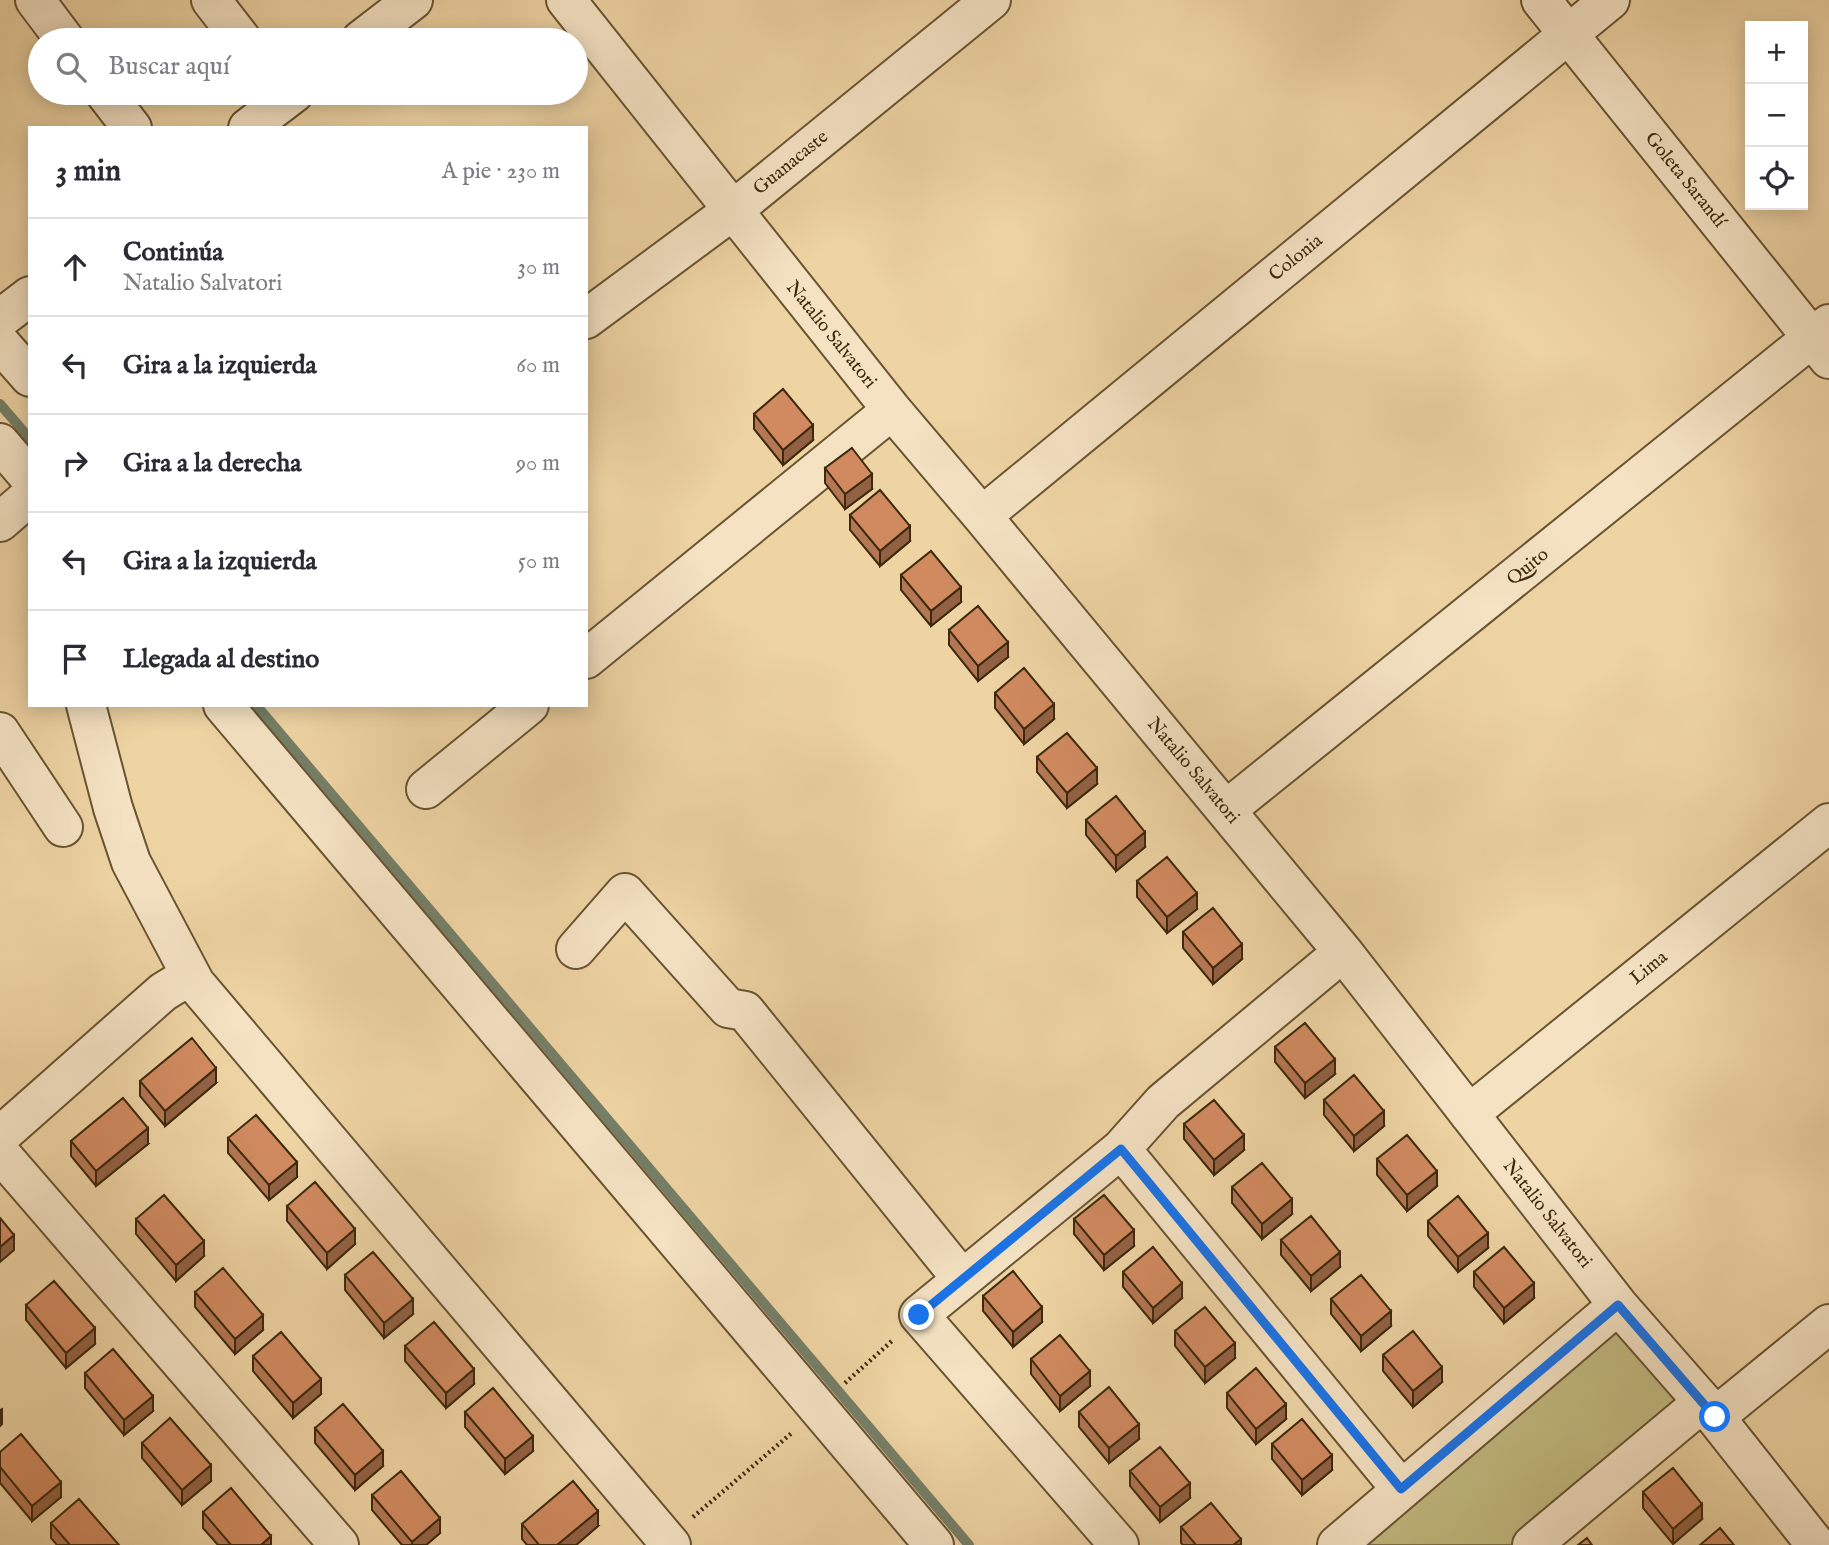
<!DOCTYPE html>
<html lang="es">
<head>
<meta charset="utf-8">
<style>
  :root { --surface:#fff; --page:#f7f7f7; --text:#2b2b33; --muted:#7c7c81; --line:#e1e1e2 }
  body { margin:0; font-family:"IM FELL English",serif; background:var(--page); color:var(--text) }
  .controls { position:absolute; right:21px; top:21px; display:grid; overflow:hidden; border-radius:0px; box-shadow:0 4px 18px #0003 }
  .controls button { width:63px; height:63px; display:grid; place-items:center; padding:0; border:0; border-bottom:2px solid var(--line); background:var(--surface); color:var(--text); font:35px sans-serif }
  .stop { position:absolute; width:21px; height:21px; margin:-16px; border:5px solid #1a73e8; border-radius:50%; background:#fff }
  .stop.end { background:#1a73e8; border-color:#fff; box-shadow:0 2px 7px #0008 }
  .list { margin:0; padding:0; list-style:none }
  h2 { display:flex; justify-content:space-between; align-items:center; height:91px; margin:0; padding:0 28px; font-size:30px }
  h2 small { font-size:23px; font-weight:400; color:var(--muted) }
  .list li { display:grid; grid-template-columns:46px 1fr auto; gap:21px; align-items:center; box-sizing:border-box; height:98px; padding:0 28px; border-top:2px solid var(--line) }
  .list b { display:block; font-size:26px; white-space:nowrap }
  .list p { margin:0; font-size:23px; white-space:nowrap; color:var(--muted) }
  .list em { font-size:23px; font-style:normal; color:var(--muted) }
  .icon { flex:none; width:38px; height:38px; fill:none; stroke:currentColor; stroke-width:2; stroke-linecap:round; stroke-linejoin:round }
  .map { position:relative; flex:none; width:1829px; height:1545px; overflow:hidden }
  .search { position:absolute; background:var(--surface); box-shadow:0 4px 18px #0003; left:28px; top:28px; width:560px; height:77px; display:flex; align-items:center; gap:18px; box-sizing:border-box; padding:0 24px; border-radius:38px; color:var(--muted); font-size:26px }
  .panel { position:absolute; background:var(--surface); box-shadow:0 4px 18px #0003; left:28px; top:126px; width:560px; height:581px; border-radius:0px }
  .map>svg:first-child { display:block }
</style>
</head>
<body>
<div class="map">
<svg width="1829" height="1545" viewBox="0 0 1829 1545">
  <rect width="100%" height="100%" fill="#eed3a3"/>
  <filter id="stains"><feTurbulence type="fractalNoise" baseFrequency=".00286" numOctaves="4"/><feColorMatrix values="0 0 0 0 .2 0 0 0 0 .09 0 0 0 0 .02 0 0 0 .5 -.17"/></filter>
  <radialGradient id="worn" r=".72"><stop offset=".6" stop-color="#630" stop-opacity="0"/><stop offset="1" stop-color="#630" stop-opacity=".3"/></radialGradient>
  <!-- green -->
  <path fill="#c1ba80" stroke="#7f7246" stroke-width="2" d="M1618,1305L1703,1402L1532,1545H1337Z"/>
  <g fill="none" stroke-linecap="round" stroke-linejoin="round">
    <!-- stream -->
    <path stroke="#757f67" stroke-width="10" d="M0,404L30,439
      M256,705L969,1545"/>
    <defs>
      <path id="minor" d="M35,0L65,40
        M211,0L242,40
        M566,0L892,410L982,516L1343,952L1618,1305L1703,1402L1816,1545
        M1541,0L1829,359
        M361,40L413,0
        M105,93L132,128
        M248,128L294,93
        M0,319L30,296
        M586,319L732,211L991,0
        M0,343L30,377
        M0,443L30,478
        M982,516L1610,0
        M0,522L30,496
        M586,659L892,410
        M86,705L113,808L131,862L195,983L671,1545
        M223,705L934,1545
        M0,732L63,827
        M426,789L529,705
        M1226,810L1829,324
        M576,949L625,893L728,1008L745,1011L962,1279
        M1469,1114L1829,823
        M0,1136L163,992L181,981L195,983
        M1121,1149L1401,1489
        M0,1153L339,1545
        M1715,1417L1829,1324
        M1119,1545L919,1315L1121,1149L1163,1102L1343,952
        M1337,1545L1618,1305
        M1532,1545L1703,1402"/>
    </defs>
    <!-- minor casing -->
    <use href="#minor" stroke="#695432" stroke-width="42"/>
    <!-- path -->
    <path stroke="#3d290c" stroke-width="4.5" stroke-dasharray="2 3.5" stroke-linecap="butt" d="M845,1383L893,1340
      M693,1517L793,1432"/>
    <!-- minor -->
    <use href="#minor" stroke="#f4e2c3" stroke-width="38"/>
  </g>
  <!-- wall -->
  <path fill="#b47753" stroke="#3d290c" stroke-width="2" d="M754,414L813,440L783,465L754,429Z
    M825,468L872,489L845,509L825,483Z
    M850,515L910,541L880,566L850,530Z
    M901,575L961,602L931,626L901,590Z
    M949,630L1008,657L978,681L949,645Z
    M995,693L1054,719L1024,744L995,708Z
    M1037,757L1097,784L1067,808L1037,772Z
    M1086,820L1145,847L1116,871L1086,835Z
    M1137,881L1197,909L1167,933L1137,897Z
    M1183,932L1242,959L1213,984L1183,948Z
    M1275,1047L1335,1074L1305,1098L1275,1062Z
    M140,1081L216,1083L165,1126L140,1096Z
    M1324,1100L1384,1126L1354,1151L1324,1115Z
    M1184,1124L1244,1150L1214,1175L1184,1139Z
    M228,1138L297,1177L269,1200L228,1153Z
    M71,1141L148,1144L96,1186L71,1156Z
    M1377,1159L1437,1186L1407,1211L1377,1175Z
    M1232,1187L1292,1214L1262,1239L1232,1203Z
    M287,1206L355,1244L327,1269L287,1221Z
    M136,1219L204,1256L176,1281L136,1234Z
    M1074,1219L1134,1246L1104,1270L1074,1234Z
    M1428,1221L1488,1248L1458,1272L1428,1236Z
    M1281,1240L1340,1267L1311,1291L1281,1255Z
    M1123,1272L1182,1298L1153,1323L1123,1287Z
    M1474,1272L1534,1298L1504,1323L1474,1287Z
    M345,1275L413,1314L384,1338L345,1290Z
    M195,1292L263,1330L235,1354L195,1307Z
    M983,1296L1042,1322L1013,1347L983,1311Z
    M1331,1299L1391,1326L1361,1351L1331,1314Z
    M26,1305L95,1344L66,1368L26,1320Z
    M1175,1331L1235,1358L1205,1383L1175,1346Z
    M405,1346L474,1384L446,1408L405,1361Z
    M1383,1355L1442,1382L1413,1407L1383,1371Z
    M253,1356L321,1394L293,1418L253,1371Z
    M1031,1359L1090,1386L1060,1411L1031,1374Z
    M85,1373L153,1411L124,1435L85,1388Z
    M1227,1393L1286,1419L1256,1444L1227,1408Z
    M465,1412L533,1451L505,1474L465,1427Z
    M1079,1412L1139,1439L1109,1463L1079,1427Z
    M315,1428L383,1466L355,1490L315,1443Z
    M142,1443L211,1481L182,1505L142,1458Z
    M1272,1444L1332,1470L1302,1495L1272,1459Z
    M0,1452L61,1497L32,1521L0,1483Z
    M1130,1471L1190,1498L1160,1522L1130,1486Z
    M1643,1492L1702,1519L1673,1544L1643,1508Z
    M372,1495L440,1533L426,1545H402L372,1510Z
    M203,1512L271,1545H218L203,1528Z
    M51,1523L119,1545H57L51,1538Z
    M522,1524L598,1526L576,1545H527L522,1539Z
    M1181,1527L1241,1545H1183L1181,1543Z"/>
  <!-- shaded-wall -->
  <path fill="#926143" stroke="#3d290c" stroke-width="2" d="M813,425V440L783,465V450Z
    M872,474V489L845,509V494Z
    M910,526V541L880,566V551Z
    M961,587V602L931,626V611Z
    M1008,642V657L978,681V666Z
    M1054,704V719L1024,744V729Z
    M1097,768V784L1067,808V793Z
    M1145,832V847L1116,871V856Z
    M1197,893V909L1167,933V917Z
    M1242,944V959L1213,984V968Z
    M1335,1059V1074L1305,1098V1083Z
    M216,1068V1083L165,1126V1111Z
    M1384,1111V1126L1354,1151V1136Z
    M148,1128V1144L96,1186V1171Z
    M1244,1135V1150L1214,1175V1160Z
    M297,1162V1177L269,1200V1185Z
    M1437,1171V1186L1407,1211V1195Z
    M1292,1199V1214L1262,1239V1224Z
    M355,1229V1244L327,1269V1253Z
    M1134,1230V1246L1104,1270V1255Z
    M1488,1233V1248L1458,1272V1257Z
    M14,1235V1250L0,1262V1247Z
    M204,1241V1256L176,1281V1265Z
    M1340,1252V1267L1311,1291V1276Z
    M1182,1283V1298L1153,1323V1308Z
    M1534,1283V1298L1504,1323V1308Z
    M413,1299V1314L384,1338V1323Z
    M1042,1307V1322L1013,1347V1332Z
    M1391,1311V1326L1361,1351V1336Z
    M263,1315V1330L235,1354V1339Z
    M95,1328V1344L66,1368V1353Z
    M1235,1343V1358L1205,1383V1367Z
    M1442,1367V1382L1413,1407V1391Z
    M474,1369V1384L446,1408V1393Z
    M1090,1371V1386L1060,1411V1396Z
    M321,1379V1394L293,1418V1403Z
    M153,1396V1411L124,1435V1420Z
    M1286,1404V1419L1256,1444V1429Z
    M2,1409V1424L0,1426V1410Z
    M1139,1424V1439L1109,1463V1448Z
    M533,1436V1451L505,1474V1459Z
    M383,1451V1466L355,1490V1475Z
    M1332,1455V1470L1302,1495V1480Z
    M211,1465V1481L182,1505V1490Z
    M61,1482V1497L32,1521V1506Z
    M1190,1483V1498L1160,1522V1507Z
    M1702,1504V1519L1673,1544V1529Z
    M598,1511V1526L576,1545H557Z
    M440,1518V1533L426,1545H412V1542Z
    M271,1536V1545H261Z
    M1241,1539V1545H1233Z"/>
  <!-- building -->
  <path fill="#d18a60" stroke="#3d290c" stroke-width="2" d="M783,389L813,425L783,450L754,414Z
    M852,448L872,474L845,494L825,468Z
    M880,490L910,526L880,551L850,515Z
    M931,551L961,587L931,611L901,575Z
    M978,606L1008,642L978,666L949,630Z
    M1024,668L1054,704L1024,729L995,693Z
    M1067,733L1097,768L1067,793L1037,757Z
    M1116,796L1145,832L1116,856L1086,820Z
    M1167,857L1197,893L1167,917L1137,881Z
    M1213,908L1242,944L1213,968L1183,932Z
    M1305,1023L1335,1059L1305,1083L1275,1047Z
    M192,1038L216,1068L165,1111L140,1081Z
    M1354,1075L1384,1111L1354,1136L1324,1100Z
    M123,1098L148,1128L96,1171L71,1141Z
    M1214,1100L1244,1135L1214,1160L1184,1124Z
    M256,1115L297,1162L269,1185L228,1138Z
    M1407,1135L1437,1171L1407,1195L1377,1159Z
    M1262,1163L1292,1199L1262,1224L1232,1187Z
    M315,1182L355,1229L327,1253L287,1206Z
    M164,1195L204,1241L176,1265L136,1219Z
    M1104,1195L1134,1230L1104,1255L1074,1219Z
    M1458,1196L1488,1233L1458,1257L1428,1221Z
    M1311,1216L1340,1252L1311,1276L1281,1240Z
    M0,1218L14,1235L0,1247Z
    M1153,1247L1182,1283L1153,1308L1123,1272Z
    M1504,1247L1534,1283L1504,1308L1474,1272Z
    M373,1252L413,1299L384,1323L345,1275Z
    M223,1268L263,1315L235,1339L195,1292Z
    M1013,1271L1042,1307L1013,1332L983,1296Z
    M1361,1275L1391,1311L1361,1336L1331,1299Z
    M54,1281L95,1328L66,1353L26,1305Z
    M1205,1307L1235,1343L1205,1367L1175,1331Z
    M434,1322L474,1369L446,1393L405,1346Z
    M1413,1331L1442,1367L1413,1391L1383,1355Z
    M281,1332L321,1379L293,1403L253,1356Z
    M1060,1335L1090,1371L1060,1396L1031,1359Z
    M113,1349L153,1396L124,1420L85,1373Z
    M1256,1368L1286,1404L1256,1429L1227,1393Z
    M1109,1387L1139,1424L1109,1448L1079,1412Z
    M493,1388L533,1436L505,1459L465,1412Z
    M343,1404L383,1451L355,1475L315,1428Z
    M170,1418L211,1465L182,1490L142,1443Z
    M1302,1419L1332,1455L1302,1480L1272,1444Z
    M21,1434L61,1482L32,1506L0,1467V1452Z
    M1160,1447L1190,1483L1160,1507L1130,1471Z
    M1673,1468L1702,1504L1673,1529L1643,1492Z
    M401,1471L440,1518L412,1542L372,1495Z
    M573,1481L598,1511L557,1545H539L522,1524Z
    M231,1488L271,1536L261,1545H231L203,1512Z
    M79,1499L119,1545H70L51,1523Z
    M1211,1503L1241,1539L1233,1545H1196L1181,1527Z
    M1720,1528L1734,1545H1700Z
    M1587,1538L1592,1545H1578Z"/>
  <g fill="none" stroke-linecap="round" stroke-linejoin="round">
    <!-- route -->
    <path stroke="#1a73e8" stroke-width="9" d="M919,1315L1121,1149L1401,1489L1618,1305L1715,1417"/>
  </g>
  <g text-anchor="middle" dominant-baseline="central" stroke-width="6" stroke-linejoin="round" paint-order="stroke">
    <!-- street labels -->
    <g font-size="19" fill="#3d290c" stroke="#f4e2c3">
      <text transform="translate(791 163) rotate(-39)">Guanacaste</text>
      <text transform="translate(1685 180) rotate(51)">Goleta Sarandí</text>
      <text transform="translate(1296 258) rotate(-39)">Colonia</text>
      <text transform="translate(831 335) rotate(51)">Natalio Salvatori</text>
      <text transform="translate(1528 567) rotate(-39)">Quito</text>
      <text transform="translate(1193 771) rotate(50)">Natalio Salvatori</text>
      <text transform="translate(1649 968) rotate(-39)">Lima</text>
      <text transform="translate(1547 1214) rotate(52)">Natalio Salvatori</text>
    </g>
  </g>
  <rect width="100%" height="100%" filter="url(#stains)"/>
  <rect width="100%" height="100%" fill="url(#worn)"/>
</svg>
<div class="controls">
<button>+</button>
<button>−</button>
<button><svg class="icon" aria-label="locate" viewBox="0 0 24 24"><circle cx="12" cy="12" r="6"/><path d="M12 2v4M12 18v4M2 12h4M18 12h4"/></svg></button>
</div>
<div class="stop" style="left:1715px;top:1417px"></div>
<div class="stop end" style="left:919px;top:1315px"></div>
<div class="search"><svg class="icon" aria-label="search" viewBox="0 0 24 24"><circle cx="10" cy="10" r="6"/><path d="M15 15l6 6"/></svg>Buscar aquí</div>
<section class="panel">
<h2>3 min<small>A pie · 230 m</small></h2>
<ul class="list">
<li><svg class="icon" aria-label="ahead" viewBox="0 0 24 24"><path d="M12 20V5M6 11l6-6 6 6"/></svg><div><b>Continúa</b><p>Natalio Salvatori</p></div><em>30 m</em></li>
<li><svg class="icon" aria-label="left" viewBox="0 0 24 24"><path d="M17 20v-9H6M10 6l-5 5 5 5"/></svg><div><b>Gira a la izquierda</b></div><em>60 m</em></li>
<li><svg class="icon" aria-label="right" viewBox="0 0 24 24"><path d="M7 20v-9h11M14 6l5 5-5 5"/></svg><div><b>Gira a la derecha</b></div><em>90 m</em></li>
<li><svg class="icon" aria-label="left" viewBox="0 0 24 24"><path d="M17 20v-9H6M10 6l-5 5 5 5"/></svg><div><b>Gira a la izquierda</b></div><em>50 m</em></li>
<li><svg class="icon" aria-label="arrive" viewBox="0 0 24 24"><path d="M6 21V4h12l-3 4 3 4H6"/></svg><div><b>Llegada al destino</b></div></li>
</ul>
</section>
</div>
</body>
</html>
